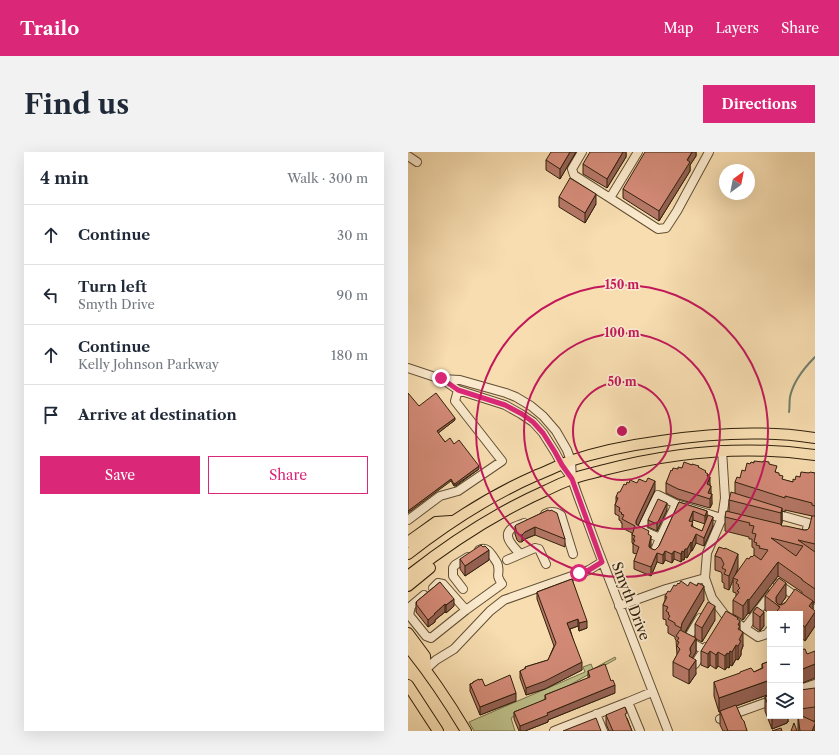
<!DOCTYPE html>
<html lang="en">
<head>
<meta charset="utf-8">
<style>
  :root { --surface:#fff; --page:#f2f2f3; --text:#1f2937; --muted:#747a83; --line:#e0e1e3; --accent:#db2777 }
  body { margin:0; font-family:"Libre Caslon Text",serif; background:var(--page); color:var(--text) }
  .controls { position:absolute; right:12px; bottom:12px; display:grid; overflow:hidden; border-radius:0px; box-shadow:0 4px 16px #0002 }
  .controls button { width:36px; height:36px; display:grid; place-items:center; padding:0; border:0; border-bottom:1px solid var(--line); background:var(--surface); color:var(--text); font:20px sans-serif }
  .compass { position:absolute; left:311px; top:12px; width:36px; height:36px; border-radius:50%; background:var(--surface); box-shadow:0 4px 16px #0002; rotate:32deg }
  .stop { position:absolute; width:12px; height:12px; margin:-9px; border:3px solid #db2777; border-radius:50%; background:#fff }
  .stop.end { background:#db2777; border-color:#fff; box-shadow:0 1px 4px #0008 }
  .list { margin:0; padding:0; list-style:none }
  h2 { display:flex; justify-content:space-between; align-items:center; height:52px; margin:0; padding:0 16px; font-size:17px }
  h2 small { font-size:13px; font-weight:400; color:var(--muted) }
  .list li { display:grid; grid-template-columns:26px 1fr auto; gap:12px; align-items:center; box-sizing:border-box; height:60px; padding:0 16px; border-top:1px solid var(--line) }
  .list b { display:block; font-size:15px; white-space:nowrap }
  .list p { margin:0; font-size:13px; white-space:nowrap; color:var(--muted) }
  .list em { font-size:13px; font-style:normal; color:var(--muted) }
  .actions { display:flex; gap:8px; padding:12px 16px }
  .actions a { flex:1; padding:9px 0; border:1px solid var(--accent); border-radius:0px; text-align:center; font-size:14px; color:var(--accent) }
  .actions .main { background:var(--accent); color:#fff }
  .icon { flex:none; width:22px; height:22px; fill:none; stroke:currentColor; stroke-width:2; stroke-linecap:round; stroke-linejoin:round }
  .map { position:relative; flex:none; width:407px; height:579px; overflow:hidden; border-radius:0px }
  header { display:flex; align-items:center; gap:24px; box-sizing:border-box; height:56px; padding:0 20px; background:var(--accent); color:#fff }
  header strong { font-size:19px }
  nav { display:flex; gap:22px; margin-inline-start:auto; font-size:14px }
  .intro { display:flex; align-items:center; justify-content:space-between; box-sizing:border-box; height:96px; padding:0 24px }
  h1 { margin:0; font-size:28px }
  .button { padding:10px 18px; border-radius:0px; background:var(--accent); color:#fff; font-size:14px; font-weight:700 }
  main { display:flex; gap:24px; padding:0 24px }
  aside { flex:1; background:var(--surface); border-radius:0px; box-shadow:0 4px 16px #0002 }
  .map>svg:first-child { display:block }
</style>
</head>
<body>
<header>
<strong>Trailo</strong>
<nav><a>Map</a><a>Layers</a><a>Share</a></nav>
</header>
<div class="intro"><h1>Find us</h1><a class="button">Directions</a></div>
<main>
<aside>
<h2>4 min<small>Walk · 300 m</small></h2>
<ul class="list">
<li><svg class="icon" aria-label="ahead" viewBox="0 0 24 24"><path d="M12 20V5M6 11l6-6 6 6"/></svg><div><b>Continue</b></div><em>30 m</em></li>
<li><svg class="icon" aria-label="left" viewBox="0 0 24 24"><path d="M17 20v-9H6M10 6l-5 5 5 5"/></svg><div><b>Turn left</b><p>Smyth Drive</p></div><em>90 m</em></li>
<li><svg class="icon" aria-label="ahead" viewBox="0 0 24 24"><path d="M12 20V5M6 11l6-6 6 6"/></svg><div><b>Continue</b><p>Kelly Johnson Parkway</p></div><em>180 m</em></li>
<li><svg class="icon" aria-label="arrive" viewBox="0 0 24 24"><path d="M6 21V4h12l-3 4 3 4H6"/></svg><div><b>Arrive at destination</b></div></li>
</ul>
<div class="actions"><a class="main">Save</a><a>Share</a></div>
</aside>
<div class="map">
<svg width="407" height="579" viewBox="0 0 407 579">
  <rect width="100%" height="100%" fill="#f7ddb0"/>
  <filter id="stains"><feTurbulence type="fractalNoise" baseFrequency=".005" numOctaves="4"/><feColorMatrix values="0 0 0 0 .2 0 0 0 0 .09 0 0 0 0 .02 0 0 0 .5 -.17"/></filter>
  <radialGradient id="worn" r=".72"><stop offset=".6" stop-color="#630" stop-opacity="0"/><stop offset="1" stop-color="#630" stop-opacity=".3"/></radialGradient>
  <!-- green -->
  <path fill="#bec08a" stroke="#78704a" d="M207,505L208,507L103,566L107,579H66L61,570L177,520L175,515L183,512L185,517Z"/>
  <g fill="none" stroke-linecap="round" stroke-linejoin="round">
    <!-- stream -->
    <path stroke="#727e6c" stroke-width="2" d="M381,260C382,255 381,250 382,245C385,230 396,216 407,205"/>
    <defs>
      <path id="minor" d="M174,0L164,17L166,23L202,46L230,0
        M0,4L9,10
        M202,46L250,77L258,76L269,59L301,0
        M0,216L33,227L52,228L98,241L108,245L123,254L135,264L148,279L159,298L163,309L164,327L170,344L190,398L260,579
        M34,227L50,238L97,253L113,262L125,270L135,281L147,300L154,313L164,326
        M314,298L317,346L314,366L299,401L297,426L304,446L317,463L350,485L359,482L362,478
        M365,361L407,373
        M137,362C143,359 147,359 153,363L165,402
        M0,368L32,344L50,339L94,309L47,249L50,238
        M252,386L233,378L250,343L268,352L326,370
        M396,387H397L400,372
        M246,401L252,386L268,352
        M112,402C107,396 94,385 103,377C106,374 112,373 116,371
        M99,408L127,396L131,397L138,412
        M370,432L407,458
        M25,436L30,431L35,432L58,458
        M55,437L45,424V416L47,413L60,405
        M16,443L3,454L1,463L18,484L23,486L58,458L94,432C87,422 92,423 90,414C90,411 87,408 86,406C82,400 78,394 71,398
        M211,454L258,437L297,426
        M292,466L279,488L296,498
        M337,476L363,442
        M287,512L298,495
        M18,517L28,508L46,497L82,459L96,448L181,418L194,410
        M392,537L407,532
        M188,562L195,579
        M312,567L362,549
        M146,579L220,550
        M232,579L220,550L244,540"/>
      <path id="major" d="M0,390L28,370L43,369
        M0,402C41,370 81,344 129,323C140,319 151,313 162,309C192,299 223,293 253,289C305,281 355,278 407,286
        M0,424C43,390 89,360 139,338C147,334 156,330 164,327C174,323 186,321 196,318C265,300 336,293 407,303
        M0,434L22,416
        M0,481L17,504L18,517
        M0,495C22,522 40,549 58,579
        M0,533L30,579"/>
    </defs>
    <!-- minor casing -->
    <use href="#minor" stroke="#624f34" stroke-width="10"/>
    <!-- major casing -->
    <use href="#major" stroke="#31200b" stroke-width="12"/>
    <!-- minor -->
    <use href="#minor" stroke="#fae9cc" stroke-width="8"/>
    <!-- major -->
    <use href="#major" stroke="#f7ddb0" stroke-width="10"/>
  </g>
  <!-- wall -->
  <path fill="#b57766" stroke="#31200b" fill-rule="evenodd" d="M168,0L152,27L138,18V8Z
    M218,0V5L199,36L175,22V12Z
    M288,0V4L282,13V19L251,69L215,46V37Z
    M151,45L188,52L177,71L151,55Z
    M11,254L47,268L30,281L37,290L46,292L71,317L48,334H46L43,329Z
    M346,311L361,312L375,328L385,330L387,328L392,325L401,321H407V451L405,450V458L407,459V474L397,489L392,485V462H362L357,458V444L378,445L372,453H373L394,441V440L370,424L341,462L340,461L335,468L325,462V448L328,445V441L325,440V428L321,438L316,436V431L314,430V422L313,420L307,418V404L311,395L330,416L328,422L341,407L344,405L346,403V396L344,395V387H341V385L317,379V365L321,359V348L327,342V330L332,326L342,312ZM377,358L404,364V367L401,376L399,378H396L373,374L374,370V359L377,360Z
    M274,316H291L298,321L300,324L302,333L304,352L302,356L270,347L258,341V331L264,319Z
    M218,333L247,338L230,373L241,383L243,393L242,396L244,397L247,398L251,394L271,350L299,359V366L305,374L296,394L288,391L284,399H283L279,406L277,405L276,408H274L273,410L266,407L264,411L257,408L255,412L249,410L243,424L226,417V409L229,402L225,401V392L224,391V381L214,376V371H213V369L211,368V364L207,362V353L208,350V345ZM285,368L297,372L294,379L285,375L284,370Z
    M140,358L157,387V395L127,383L117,387L114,390H111L109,388L107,382V374Z
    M259,358L249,379L240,375V368Z
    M52,407L81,408L57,424L52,417Z
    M164,427L179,476L171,479L170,474L162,477L174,518L137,537L118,543L112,526V519L117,517V515L140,508L146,494L129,447V440Z
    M32,430L46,454L38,461L37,460L27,468V470L20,475L8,460V450Z
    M262,440L296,448L277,481L287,486V472L307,468L294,490L288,487V500L284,506L288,522L281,532L265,524V510L269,503L268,488L267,487V485L260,481V474L258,473V468L255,467V453L257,448V444Z
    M349,455L356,474L352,479L345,474V460Z
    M330,468L335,494L333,499V503L330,508L328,507L324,514L322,513L321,516L319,515L317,518L310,514L308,517L302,513L300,516L293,513V499Z
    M362,509V542L328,554L339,579H315L312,573V560H311L306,544V530L346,520L354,516V512Z
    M180,519L207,541L140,568V570L117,579H111L106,567V560L137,548V543L180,526Z
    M71,528L77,534L108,549L72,563L62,539V532L65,531V530Z
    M392,538H407V569H405L407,579H390V564H392Z
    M362,543V564H380V570H379V571L364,577L357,559V545Z
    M198,563L219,566L224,579H201L198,572Z"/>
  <!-- shaded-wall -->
  <path fill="#946153" stroke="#31200b" d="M162,0H168L152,27V17Z
    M215,0H218V5L199,36V27Z
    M284,0H288V4L282,13V19L251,69V59Z
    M188,42V52L177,71V61Z
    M47,266V268L29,282V279Z
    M71,314V317L46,334V332Z
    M300,322V330L302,325V334L299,342V324Z
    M43,327V329L0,361V359Z
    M247,329V338L228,378V369Z
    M303,334V343L300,341Z
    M304,342V352L302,356V347Z
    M259,351V358L249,379V372Z
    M374,356V370L373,375V361Z
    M285,359V368L281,378V369Z
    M299,359V367L297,373V364Z
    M305,365V374L296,394V386Z
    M127,375V383L117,387L114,390V383L117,380Z
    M288,382V391L284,399V391Z
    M243,384V393L241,401V393Z
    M283,390V399L279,406V397Z
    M277,397V405L276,408V400Z
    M81,398V408L57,424V414Z
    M257,399V408L255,412V403Z
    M266,399V407L264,411V402Z
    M274,399V408L273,410V402Z
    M249,401V410L243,424V415Z
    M330,402V416L326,426H325V428L321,438V424Z
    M370,410V424L341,462V448Z
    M378,431V445L371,455L368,452V445Z
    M296,434V448L274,485L273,490V476L274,471Z
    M46,447V454L38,461V453Z
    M340,447V461L335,468V454Z
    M405,449V463L401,454Z
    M37,452V460L27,468V470L20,475V468L26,462Z
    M307,454V468L294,490V476Z
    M356,460V474L352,479V465Z
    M407,460V474L397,489V475Z
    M170,467V474L159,478V471Z
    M179,469V476L171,479V471Z
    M332,469V483L335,480V494L333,499V503L330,508V473Z
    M288,486V500L283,508L281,504L282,498V496Z
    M328,493V507L324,514V500Z
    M302,499V513L300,516V502Z
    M322,499V513L321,516V502Z
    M310,500V514L308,517V503Z
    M319,501V515L317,518V504Z
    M288,508V522L281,532V518Z
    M174,510V518L137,537L118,543V536Z
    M407,512V526L392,532V518Z
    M362,528V542L311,560V546Z
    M207,533V541L140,568V570L117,579H112V574L139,561Z
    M108,541V549L72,563V555Z
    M364,564H380V570H379V571L364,577Z
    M407,572V579H404Z"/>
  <!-- building -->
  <path fill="#d38a77" stroke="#31200b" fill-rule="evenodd" d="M143,0H162L152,17L138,8Z
    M182,0H215L199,27L175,12Z
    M237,0H284L279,8L282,10L251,59L215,37Z
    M162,26L188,42L177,61L151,45Z
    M0,241L11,254L28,241L47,266L29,279L37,290L42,286L46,292L51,288L71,314L48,331L46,332L43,327L0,359Z
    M346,309L355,310V309L361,310V312L369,314L367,320L371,321V323L375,324L374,327L385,330V327L387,328L388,324L392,325L393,320L401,321L402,320L407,321V354L404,353V351L377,344V346L327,330L329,325L332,326L334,318L337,319L339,311L342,312L343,310L346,311Z
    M276,310L284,313V312L291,314L290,315L298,319L297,320L300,322L299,324L302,325L299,332L303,334L300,341L304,342L302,347L270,337L258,331L263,318L264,319L265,316L270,317V315L274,316Z
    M240,326L247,329L228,369V372L231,374L241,379L240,382L243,384L241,393V395L244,397L247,398L251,394L271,350L299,359L297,364L285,359L281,369L285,370L283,374L294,379L300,363L305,365L296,386L288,382L284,391L283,390L279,397H277L276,400L274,399L273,402L266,399L264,402L257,399L255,403L249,401L243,415L226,409L231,395L225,392L227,388H225L227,384L224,383L227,374L214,367L216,363L213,362L214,361L211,359L212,356L207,353L210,346L208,345L210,340H212L216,332L218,333L219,330L221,331L222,328L229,331L231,327L238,330Z
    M323,340L374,356L373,361L321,348Z
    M250,347L259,351L249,372L240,368Z
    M140,358L142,359L143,358L149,361L157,387L127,375L117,380L114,383H111L109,381L107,374L108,373Z
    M318,359L372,372L374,374H378L396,378H399L401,376L404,364H407V392L390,388L407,400V437L394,428V427L370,410L341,448L340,447L335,454L325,448L331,440L329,439L332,436L330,434L331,433L328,431L330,428L325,426L339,406L341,407L343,404L344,405L346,403L353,408L360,398L351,396L352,394L348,393L349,391L346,390L348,382L344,381L346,374L341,373L342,371L317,365ZM363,386L395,394L388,404Z
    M73,393L75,395L77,394L81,398L57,414L52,407Z
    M311,395L317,397V396L330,402L321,424L316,422L318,418L314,416L316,412L313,406L307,404Z
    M371,426L378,431L368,445V450L370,452L373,453L377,451L387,437L405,449L401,454L407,459V460L397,475L392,471V462H367L372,455L357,444Z
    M164,427L179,469L171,471L170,467L159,471L174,510L137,529L118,536L112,519L118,516L117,515L140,508L148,491L129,440Z
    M273,429L280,434L282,430L289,434L290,431L296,434L274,471L273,476L267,473V471L260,467L262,464L260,462L261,461L258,459L260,455L255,453L259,445L257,444L260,439L262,440L266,433L268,434L270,431L271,432Z
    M32,430L46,447L38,453L37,452L26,462H27L20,468L8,452L9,451L8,450Z
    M300,450L307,454L294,476L287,472Z
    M349,455L356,460L352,465L345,460Z
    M318,459L330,466L329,467L332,469L330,473L332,474L330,477L335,480L331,488L333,489L330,494L328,493L324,500L322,499L321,502L319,501L317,504L310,500L308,503L302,499L300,502L293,499Z
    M272,478L288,486L282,496V498L283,501L281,504L288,508L281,518L265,510L272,497L269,494L271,490L269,489L271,486L268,484Z
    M396,497H397L399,502L407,499V512L392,518V499Z
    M362,509V528L311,546L306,530L332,521V520L343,516L344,517L346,520L355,516L354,512Z
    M197,512L203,529L205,528L207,533L139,561L140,563L112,574L106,560L138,547L137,543L182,525L180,519Z
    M102,523L108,541L72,555L62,532L65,531V530L71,527V528L74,527L77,534Z
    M407,536V555L392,557V538Z
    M362,543V558L357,545Z
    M328,553L334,567L336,569L339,579H320L312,559Z
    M217,555L219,561L217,562L224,579H205L198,563Z
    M392,563L407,570V572L404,579H392L390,564H392Z
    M188,566L193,579H155Z
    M386,571L389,579H383Z
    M373,576L374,579H364Z"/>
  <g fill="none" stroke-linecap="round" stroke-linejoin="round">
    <!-- route -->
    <path stroke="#db2777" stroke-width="5" d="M33,226L50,238L97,253L114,262L125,270L135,281L147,300L154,313L164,327L194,410L181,418L171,421"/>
  </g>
  <!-- distance rings -->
  <g fill="none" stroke="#c2185b" stroke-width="2">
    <circle cx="214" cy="279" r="49"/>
    <circle cx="214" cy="279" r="98"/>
    <circle cx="214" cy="279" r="146"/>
  </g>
  <g text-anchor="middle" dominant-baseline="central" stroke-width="3.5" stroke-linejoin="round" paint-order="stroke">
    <!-- street labels -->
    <g font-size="14" fill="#31200b" stroke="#fae9cc">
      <text transform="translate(223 449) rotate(69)">Smyth Drive</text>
    </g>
  </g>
  <circle cx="214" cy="279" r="6" fill="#c2185b" stroke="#fae9cc" stroke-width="2"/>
  <g font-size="12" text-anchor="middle" font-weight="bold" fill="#c2185b" stroke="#fae9cc" stroke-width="3.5" stroke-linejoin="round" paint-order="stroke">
    <text x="214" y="137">150 m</text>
    <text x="214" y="185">100 m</text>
    <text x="214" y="234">50 m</text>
  </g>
  <rect width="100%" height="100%" filter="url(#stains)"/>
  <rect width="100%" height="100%" fill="url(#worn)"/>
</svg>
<div class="controls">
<button>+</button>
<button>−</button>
<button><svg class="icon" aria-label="layers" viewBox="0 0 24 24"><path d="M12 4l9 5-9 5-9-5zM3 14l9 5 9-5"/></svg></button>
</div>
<svg class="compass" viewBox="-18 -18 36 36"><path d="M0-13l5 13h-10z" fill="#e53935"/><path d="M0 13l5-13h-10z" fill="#747a83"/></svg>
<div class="stop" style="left:171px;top:421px"></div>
<div class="stop end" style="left:33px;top:226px"></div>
</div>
</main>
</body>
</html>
